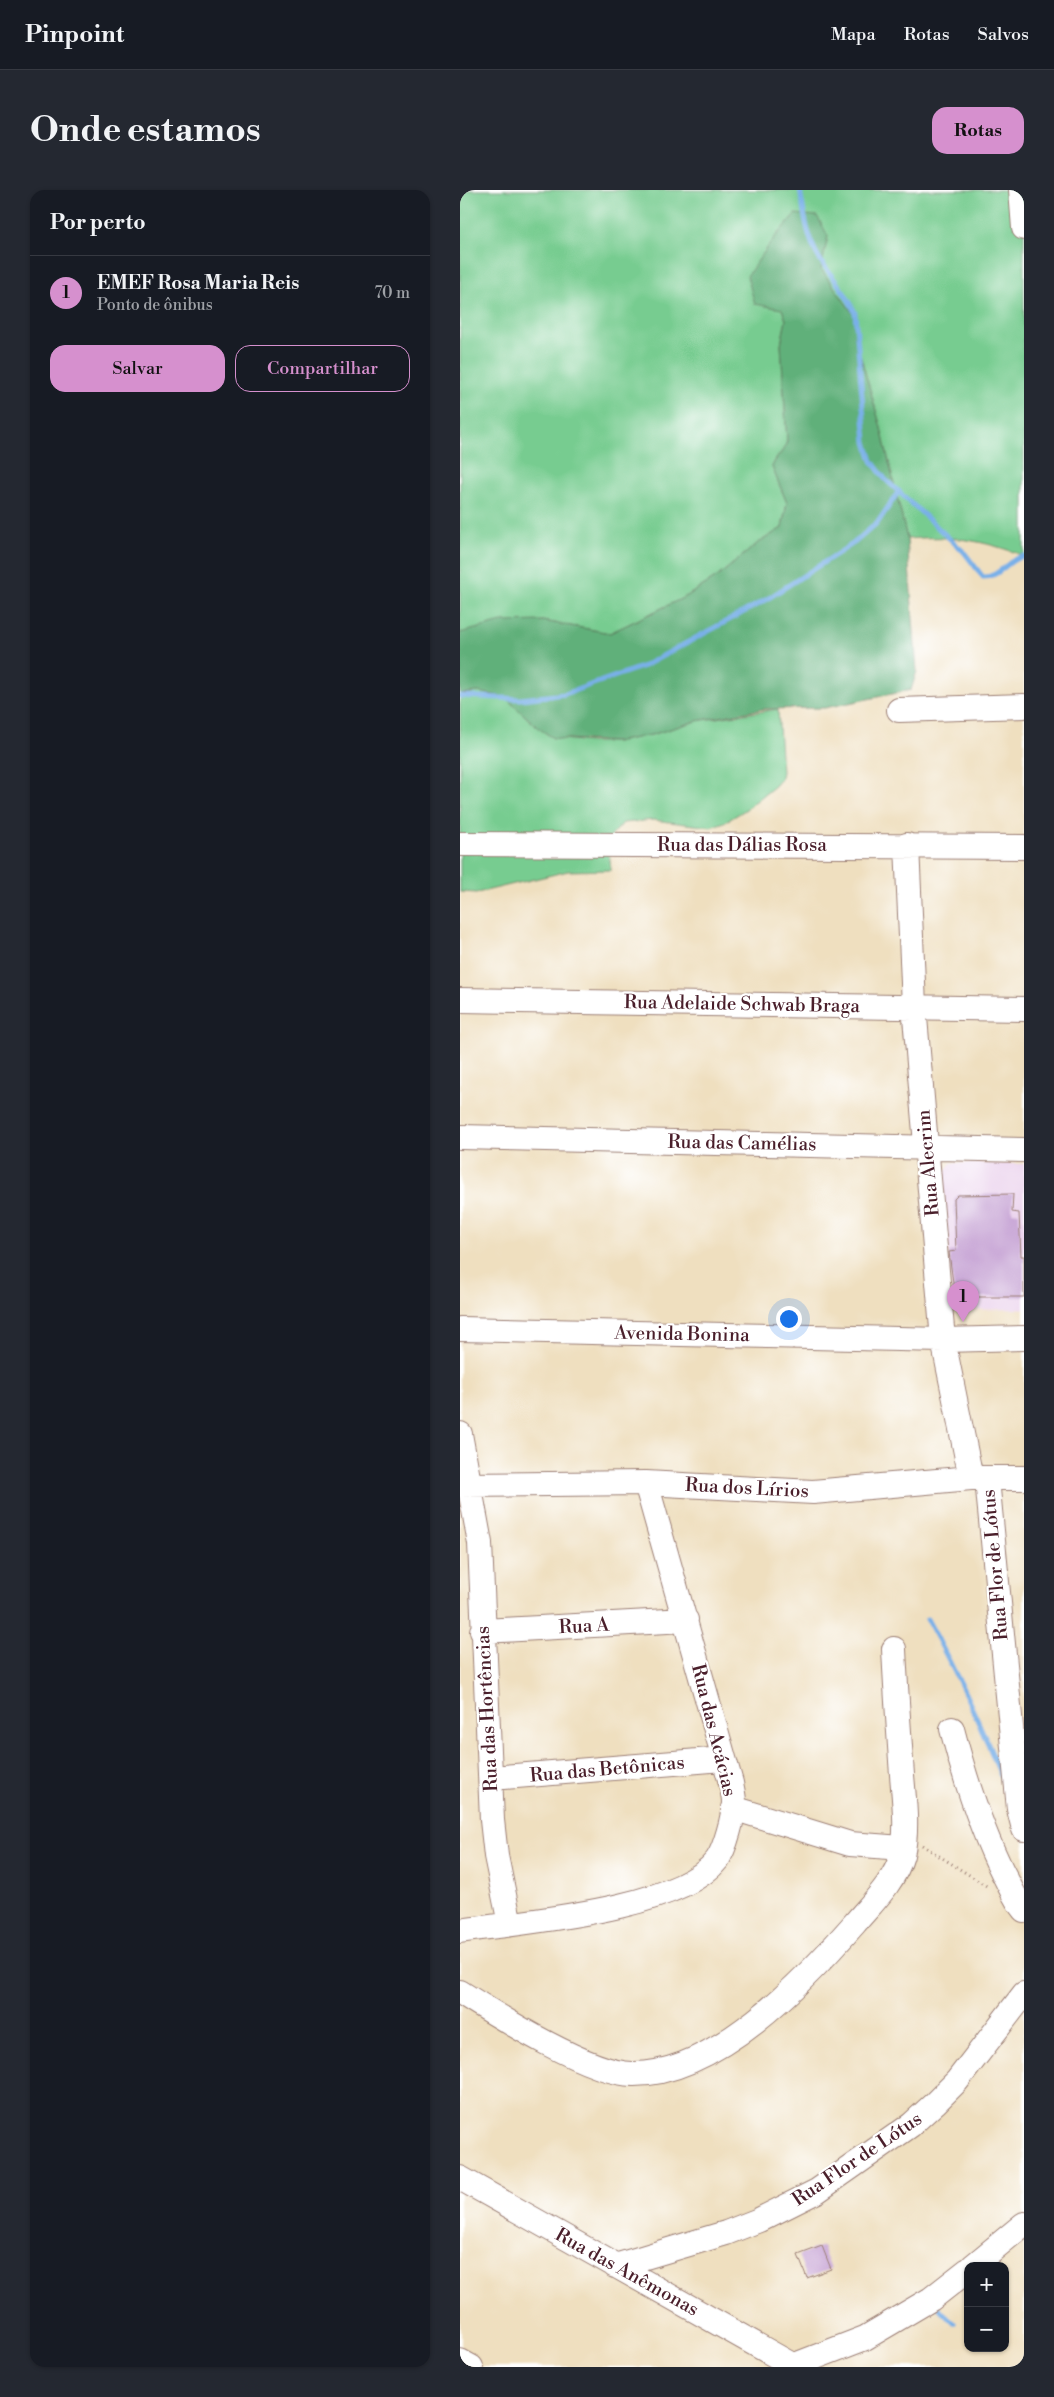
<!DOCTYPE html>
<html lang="pt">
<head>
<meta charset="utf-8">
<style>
  :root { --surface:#171b24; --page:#242831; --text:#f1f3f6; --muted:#9ea1a6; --line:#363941; --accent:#d690ce }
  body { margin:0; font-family:"Libre Bodoni",serif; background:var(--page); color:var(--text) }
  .controls { position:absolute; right:15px; bottom:15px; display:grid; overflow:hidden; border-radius:10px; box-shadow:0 1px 4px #0004 }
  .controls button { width:45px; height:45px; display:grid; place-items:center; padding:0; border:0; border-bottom:1px solid var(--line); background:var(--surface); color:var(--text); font:25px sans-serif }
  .you { position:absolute; left:328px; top:1128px; width:18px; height:18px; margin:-12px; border:4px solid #fff; border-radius:50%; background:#1a73e8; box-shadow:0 0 0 8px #1a73e833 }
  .badge { display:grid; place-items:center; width:32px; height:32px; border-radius:50%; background:var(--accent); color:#111; font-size:16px; font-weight:700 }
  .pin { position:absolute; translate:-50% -41px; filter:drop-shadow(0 1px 2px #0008) }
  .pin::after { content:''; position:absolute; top:26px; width:18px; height:15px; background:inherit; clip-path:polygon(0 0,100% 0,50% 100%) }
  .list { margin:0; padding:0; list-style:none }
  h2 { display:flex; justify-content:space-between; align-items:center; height:65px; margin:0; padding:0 20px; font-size:21px }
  h2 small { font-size:16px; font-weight:400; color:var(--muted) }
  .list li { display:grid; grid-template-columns:32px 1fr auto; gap:15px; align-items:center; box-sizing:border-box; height:75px; padding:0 20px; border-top:1px solid var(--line) }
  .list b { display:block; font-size:19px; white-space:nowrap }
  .list p { margin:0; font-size:16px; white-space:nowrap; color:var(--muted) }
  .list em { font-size:16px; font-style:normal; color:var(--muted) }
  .actions { display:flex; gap:10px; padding:15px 20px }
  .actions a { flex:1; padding:11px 0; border:1px solid var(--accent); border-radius:15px; text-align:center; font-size:18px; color:var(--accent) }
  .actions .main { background:var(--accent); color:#111 }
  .map { position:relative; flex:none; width:564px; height:2177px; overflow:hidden; border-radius:15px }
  header { display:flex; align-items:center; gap:30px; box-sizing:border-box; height:70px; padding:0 25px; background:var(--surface); border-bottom:1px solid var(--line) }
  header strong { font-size:24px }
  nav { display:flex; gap:28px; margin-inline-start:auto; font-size:18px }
  .intro { display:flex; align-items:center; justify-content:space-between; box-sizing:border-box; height:120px; padding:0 30px }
  h1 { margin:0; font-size:35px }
  .button { padding:12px 22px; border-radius:15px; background:var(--accent); color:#111; font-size:18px; font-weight:700 }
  main { display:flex; gap:30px; padding:0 30px }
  aside { flex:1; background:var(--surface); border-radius:15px; box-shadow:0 1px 4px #0004 }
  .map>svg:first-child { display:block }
</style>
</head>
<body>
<header>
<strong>Pinpoint</strong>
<nav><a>Mapa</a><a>Rotas</a><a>Salvos</a></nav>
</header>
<div class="intro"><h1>Onde estamos</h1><a class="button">Rotas</a></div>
<main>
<aside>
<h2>Por perto<small></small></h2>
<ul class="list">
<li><span class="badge">1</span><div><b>EMEF Rosa Maria Reis</b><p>Ponto de ônibus</p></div><em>70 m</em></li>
</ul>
<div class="actions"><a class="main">Salvar</a><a>Compartilhar</a></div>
</aside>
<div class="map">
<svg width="564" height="2177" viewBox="0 0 564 2177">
  <rect width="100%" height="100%" fill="#fff"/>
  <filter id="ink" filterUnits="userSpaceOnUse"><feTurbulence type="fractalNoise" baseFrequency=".02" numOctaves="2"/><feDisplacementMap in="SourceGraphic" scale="10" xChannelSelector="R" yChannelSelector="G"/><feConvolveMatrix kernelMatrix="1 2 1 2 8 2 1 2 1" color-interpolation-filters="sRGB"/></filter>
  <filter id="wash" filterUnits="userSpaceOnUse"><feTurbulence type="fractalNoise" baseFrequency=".0096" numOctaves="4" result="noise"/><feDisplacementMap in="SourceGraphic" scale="20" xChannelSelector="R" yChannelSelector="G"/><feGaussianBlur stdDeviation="1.12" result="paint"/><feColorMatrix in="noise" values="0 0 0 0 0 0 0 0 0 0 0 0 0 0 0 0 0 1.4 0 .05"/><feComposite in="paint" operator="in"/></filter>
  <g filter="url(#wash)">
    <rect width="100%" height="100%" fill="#efdfbf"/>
    <!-- built -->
    <path fill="#ead1ec" d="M491,973L564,974V1119L493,1120L482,987Z"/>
    <!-- green -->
    <path fill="#77cc90" stroke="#60765e" d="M0,0H564V366C524,350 490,345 447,349L421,238L395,147L397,129L361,79L368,45L336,24L315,47L288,86L322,119L326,130L321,154L327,251C323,264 316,266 312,277L327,313L322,338L298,353L257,387L227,406L150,443L83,431L0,443Z
      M18,502L45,507L77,537L93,548L130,552H156L191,545L236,531L318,519L322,582L320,590L315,596L285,620L267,631L251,637L193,630L163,633L148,650L151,680L108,681L17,703L0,702V504Z"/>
    <!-- forest -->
    <path fill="#61b07a" stroke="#566852" d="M335,24L357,26L368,46L361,79L397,129L395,147L421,238L447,349L457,481L451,500L365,518L304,519L236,531L191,545L156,552L93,548L77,537L45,507L18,502L0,504V443L42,432L83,431L150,443L227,406L257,387L298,353L322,338L327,313L312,277C316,266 323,264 327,251L321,154L326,130L322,119L295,114L287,86L315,47Z"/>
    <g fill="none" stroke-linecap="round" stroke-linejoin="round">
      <!-- stream -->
      <path stroke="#79b0e8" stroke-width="5" d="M340,0C344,22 347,48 359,68C371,87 387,102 395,123L406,252L412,271L425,289L504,362L523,387C540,388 548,368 564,366
        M0,506L61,509L105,504L184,476L304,411L394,353L418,332L439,301
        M467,1429C498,1485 524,1542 547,1601
        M475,2115L494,2133"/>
    </g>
    <g id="blocks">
      <!-- building -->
      <path fill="#c6a3d4" d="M553,1004L552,1022L559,1023L561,1066H564V1107H515L514,1116L496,1115L489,1062L496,1061L494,1009L498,1005Z
        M362,2056L371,2079L347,2088L338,2065Z"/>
    </g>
  </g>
  <g filter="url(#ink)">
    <use href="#blocks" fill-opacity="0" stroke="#9c7f75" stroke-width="1"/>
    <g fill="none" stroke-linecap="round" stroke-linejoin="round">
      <defs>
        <path id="minor" d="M561,0L564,38
          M439,520L564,516
          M0,654L564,657
          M447,655L454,816L483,1150L511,1288
          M0,810L564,819
          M0,947L564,960
          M0,1139L483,1150L564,1148
          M0,1244L20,1353L32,1630L36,1666L50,1734
          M527,1289L559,1619L564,1639
          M0,1295L186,1293L353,1302L511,1288H564
          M22,1441L226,1430
          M492,1539C505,1589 520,1637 543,1683C550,1696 555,1709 564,1720
          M31,1588L263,1569
          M273,1618L390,1654L442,1658
          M0,1741C61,1732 219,1720 257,1670C265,1659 274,1626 274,1612C274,1606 272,1599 271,1593L186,1293
          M0,1802C38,1826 131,1885 174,1884C256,1884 344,1791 395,1733C412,1713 435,1691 442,1665C448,1640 444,1610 442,1585C439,1543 436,1501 434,1459
          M0,1988L334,2176
          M155,2076L266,2043L299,2030L357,2001L451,1935L475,1913L497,1891L564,1804
          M513,2076L564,2034
          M0,2171L11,2177
          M330,2177L405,2148L471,2109L508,2080"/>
      </defs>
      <!-- minor casing -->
      <use href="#minor" stroke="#9c7f75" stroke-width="26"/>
      <!-- path -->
      <path stroke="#9c7f75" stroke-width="3" stroke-dasharray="1 4" stroke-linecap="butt" d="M462,1655L528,1697"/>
      <!-- minor -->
      <use href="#minor" stroke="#fff" stroke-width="24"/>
    </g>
  </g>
  <g text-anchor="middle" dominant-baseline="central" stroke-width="4.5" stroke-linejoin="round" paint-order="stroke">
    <!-- street labels -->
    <g font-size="19" fill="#4a1f2b" stroke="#fff">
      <text x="282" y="655">Rua das Dálias Rosa</text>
      <text transform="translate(282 814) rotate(1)">Rua Adelaide Schwab Braga</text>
      <text transform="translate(282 953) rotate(1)">Rua das Camélias</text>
      <text transform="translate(468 973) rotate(-95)">Rua Alecrim</text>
      <text transform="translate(222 1144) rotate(1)">Avenida Bonina</text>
      <text transform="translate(287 1298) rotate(3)">Rua dos Lírios</text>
      <text transform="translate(535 1375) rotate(-95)">Rua Flor de Lótus</text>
      <text transform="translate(124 1436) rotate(-3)">Rua A</text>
      <text transform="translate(27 1519) rotate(-93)">Rua das Hortências</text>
      <text transform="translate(254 1540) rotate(76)">Rua das Acácias</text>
      <text transform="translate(147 1579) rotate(-5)">Rua das Betônicas</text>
      <text transform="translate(397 1969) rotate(-34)">Rua Flor de Lótus</text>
      <text transform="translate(167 2082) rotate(29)">Rua das Anêmonas</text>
    </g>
  </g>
</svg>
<div class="controls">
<button>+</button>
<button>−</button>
</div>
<div class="you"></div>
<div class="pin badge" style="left:503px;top:1132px">1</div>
</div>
</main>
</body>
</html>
